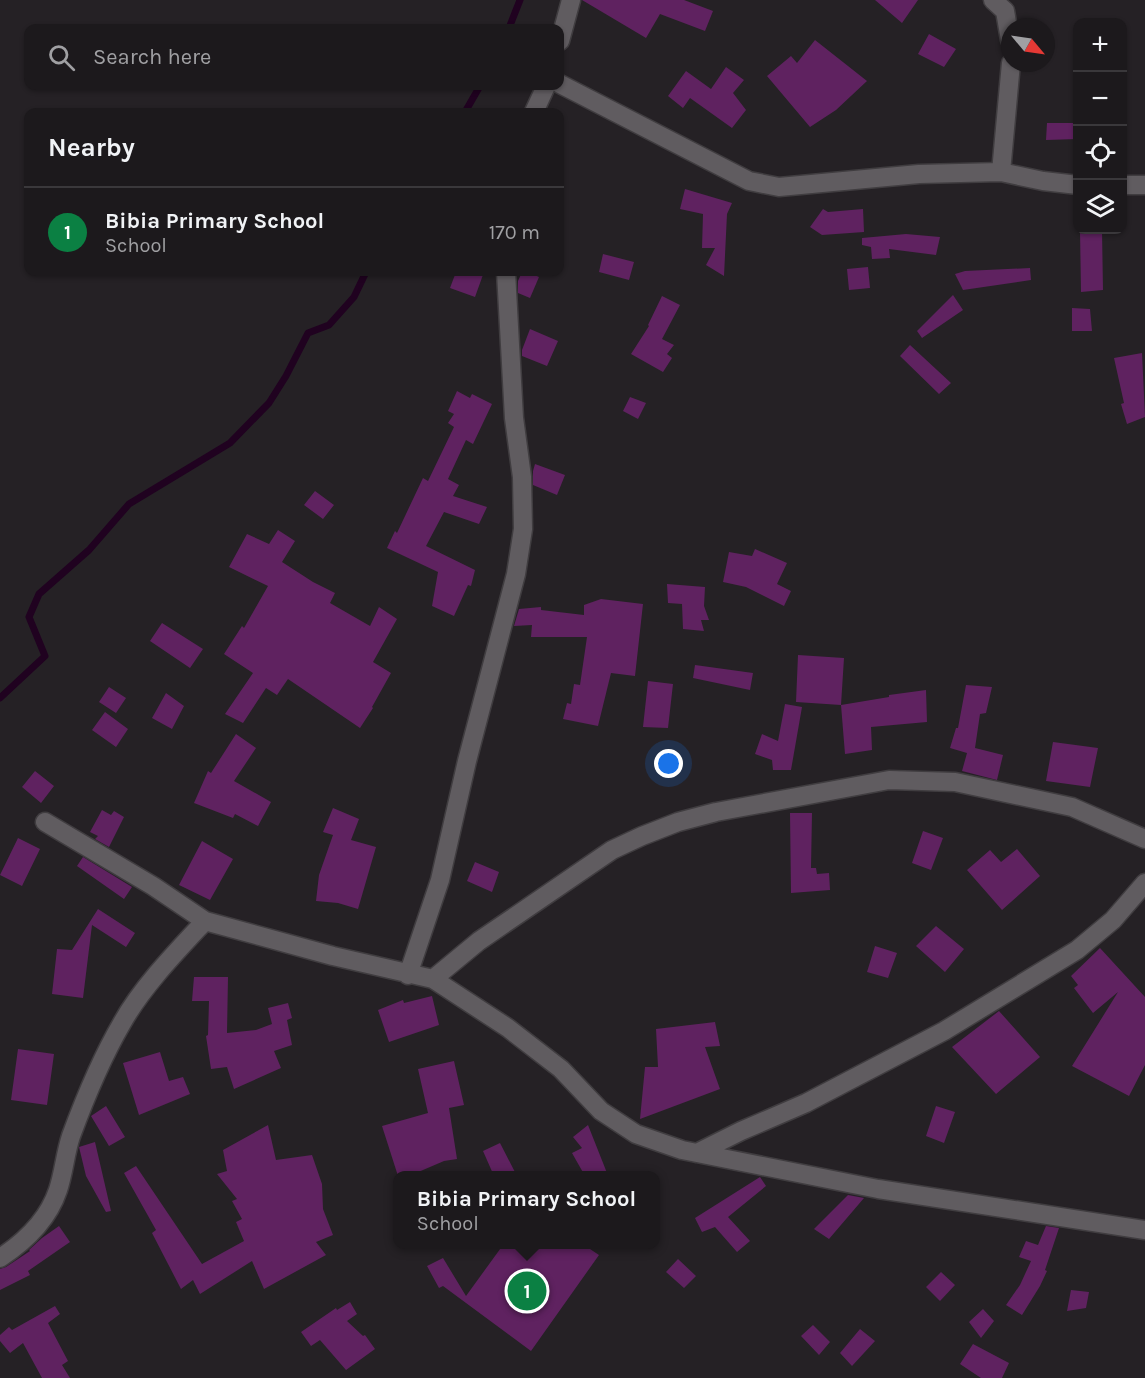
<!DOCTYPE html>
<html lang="en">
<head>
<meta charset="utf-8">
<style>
  :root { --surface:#1c191c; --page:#252225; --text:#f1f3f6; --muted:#a0a0a3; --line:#3a383b; --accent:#0b8043 }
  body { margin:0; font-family:Karla,sans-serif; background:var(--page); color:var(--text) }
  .controls { position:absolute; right:18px; top:18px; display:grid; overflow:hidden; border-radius:12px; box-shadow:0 2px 4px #0004 }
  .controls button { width:54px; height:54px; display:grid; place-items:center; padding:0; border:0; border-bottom:2px solid var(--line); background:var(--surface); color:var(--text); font:30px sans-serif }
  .compass { position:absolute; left:1001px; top:18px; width:54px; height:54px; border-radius:50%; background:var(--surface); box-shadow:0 2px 4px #0004; rotate:119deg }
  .you { position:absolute; left:669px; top:764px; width:21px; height:21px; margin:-15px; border:4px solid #fff; border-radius:50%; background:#1a73e8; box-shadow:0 0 0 9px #1a73e833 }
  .badge { display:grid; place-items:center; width:39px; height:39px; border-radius:50%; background:var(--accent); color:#fff; font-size:20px; font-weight:700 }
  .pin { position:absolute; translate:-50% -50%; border:3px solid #fff; box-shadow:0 2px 6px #0006 }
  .popup { position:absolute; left:393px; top:1171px; width:267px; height:78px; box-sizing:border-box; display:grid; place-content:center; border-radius:12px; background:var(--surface); filter:drop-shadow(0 2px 4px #0005); font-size:20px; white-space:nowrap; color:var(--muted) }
  .popup b { font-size:22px; color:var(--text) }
  .popup::after { content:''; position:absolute; left:50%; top:100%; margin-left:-12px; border:12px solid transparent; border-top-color:var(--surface) }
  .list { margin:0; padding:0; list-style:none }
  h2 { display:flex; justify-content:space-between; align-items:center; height:78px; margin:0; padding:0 24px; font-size:26px }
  h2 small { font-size:20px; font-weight:400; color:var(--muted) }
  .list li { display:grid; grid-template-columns:39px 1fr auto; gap:18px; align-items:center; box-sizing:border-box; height:90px; padding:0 24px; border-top:2px solid var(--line) }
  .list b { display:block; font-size:22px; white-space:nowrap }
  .list p { margin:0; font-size:20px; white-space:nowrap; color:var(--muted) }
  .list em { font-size:20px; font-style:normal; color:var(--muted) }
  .icon { flex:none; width:33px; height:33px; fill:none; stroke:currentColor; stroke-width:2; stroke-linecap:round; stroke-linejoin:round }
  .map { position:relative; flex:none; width:1145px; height:1378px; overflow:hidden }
  .search { position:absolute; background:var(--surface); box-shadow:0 2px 4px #0004; left:24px; top:24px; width:540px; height:66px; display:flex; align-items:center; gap:15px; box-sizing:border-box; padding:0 21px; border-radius:12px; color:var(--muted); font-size:22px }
  .panel { position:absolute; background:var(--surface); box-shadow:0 2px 4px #0004; left:24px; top:108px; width:540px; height:168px; border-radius:12px }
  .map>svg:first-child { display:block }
</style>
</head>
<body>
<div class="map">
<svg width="1145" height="1378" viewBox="0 0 1145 1378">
  <rect width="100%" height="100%" fill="#252125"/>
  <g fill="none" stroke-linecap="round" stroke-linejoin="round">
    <!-- stream -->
    <path stroke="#200220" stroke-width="7" d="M509,28L520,0
      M465,112L480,86
      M0,698L45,656L29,617L39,594L89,550L129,504L230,443L269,403L286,376L308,333L329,325L354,297L366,272"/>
  </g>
  <!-- building -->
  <path fill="#5f2260" d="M582,0H684L713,11L705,31L660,14L646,38Z
    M875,0H918L902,23Z
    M929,34L956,49L944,67L918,54Z
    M815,40L867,81L836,110L810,127L767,76L791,56L797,63Z
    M726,67L744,80L733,93L746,110L732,128L690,98L683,108L668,96L686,71L711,89Z
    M1047,123H1077V139L1046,140Z
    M685,189L732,203L727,214L724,276L706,265L715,248H702L703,214L680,209Z
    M823,209L828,212L863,209L864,232L822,235L810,227Z
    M1080,230H1102L1103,290L1081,292Z
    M906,234L940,237L936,255L889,249L890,258L872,259L871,247L862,245V238Z
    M603,254L634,262L629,280L599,272Z
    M868,267L870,288L849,290L847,269Z
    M1030,268L1031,280L963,290L955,274L965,271Z
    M456,272H484L475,297L450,288Z
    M522,272H528L539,277L530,298L518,293V281Z
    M953,295L963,310L922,338L917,331Z
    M662,296L680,305L662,339L674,345L667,354L672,358L663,372L631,354L649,326L648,325Z
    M1072,308L1090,309L1092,331H1072Z
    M530,329L558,341L547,366L522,356V350Z
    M910,345L951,383L939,394L900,356Z
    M1142,353L1145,417L1127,424L1121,404L1124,403L1114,358Z
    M457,391L470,398L472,394L492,404L473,444L466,440L448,479L459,485L453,496L487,507L479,524L444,512L426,546L475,570L471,586L468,585L454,616L432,606L438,572L387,548L395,531L397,533L423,478L428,481L454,427L448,423L454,414L448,411Z
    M630,397L646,403L638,419L623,411Z
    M535,464L565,475L557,495L533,485V471Z
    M315,491L334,505L323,519L304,505Z
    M278,530L295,541L282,562L313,582L335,593L330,603L370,626L379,607L397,619L373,662L391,673L372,707L373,708L360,728L288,679L277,695L266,688L243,723L225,714L253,673L224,654L242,626L244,628L268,586L229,567L247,534L269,544Z
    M755,549L787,563L777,584L791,591L784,606L746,587L723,582L729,552L752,556Z
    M667,584L705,587L704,606L709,620H701L704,631L683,629L682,604L668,603Z
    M601,599L643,604L635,676L611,673L598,726L563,719L567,703L571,704L574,684L580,685L587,637H531L532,625L514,626L519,609L541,607V610L584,615V605Z
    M162,623L203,649L190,668L150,641Z
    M798,655L844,658L841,705L796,702Z
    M695,665L753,673L750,690L693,678Z
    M648,681L673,684L668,728L643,727Z
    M966,685L992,687L986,713L980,714L975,748L1003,755L997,780L962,771L967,753L950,748L956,728H958Z
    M109,687L126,698L116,713L99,702Z
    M926,690L927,722L871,727L872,750L845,754L841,705L889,697V695Z
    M166,693L184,706L172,729L152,718Z
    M785,704L802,707L791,770H773L772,760L755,754L762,734L778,741Z
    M105,712L128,729L116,747L92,730Z
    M236,734L256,748L234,781L271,802L258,826L235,814L233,818L194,803L208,771L211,773Z
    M1053,742L1098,748L1090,787L1046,781Z
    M35,771L54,786L41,803L22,787Z
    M333,808L359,819L351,840L376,847L358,909L338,903L316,901L319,875L333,835L323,832Z
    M102,810L111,815L114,811L124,817L109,847L95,839L98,836L90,832Z
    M790,813H812L811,868H816L817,874L829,873L830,890L791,893Z
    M923,831L943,838L931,870L912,863Z
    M18,838L40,849L22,886L0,875Z
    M202,841L233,859L210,900L179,885Z
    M1017,849L1040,876L1002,910L967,870L990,850L1001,862Z
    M83,857L132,887L124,899L77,866Z
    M475,862L499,872L492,892L467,881Z
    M98,909L135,933L126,947L92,925L83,998L52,994L57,949L72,950Z
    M936,926L964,949L945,972L916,946Z
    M875,946L897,953L888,978L867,972Z
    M1100,948L1145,997V1065L1129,1096L1072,1066L1118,992L1093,1013L1074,988L1078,985L1071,976Z
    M194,977H228L227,1033L256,1030L272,1024L268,1008L288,1003L292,1018L287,1020L292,1045L274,1051L281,1068L234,1089L227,1067L211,1069L206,1036L208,1035L209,1001H192Z
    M432,996L439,1025L389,1042L378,1010L403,1000L404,1003Z
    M999,1011L1040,1057L996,1094L952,1047Z
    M715,1022L720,1046L705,1047L720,1089L640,1119L645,1067H658L656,1029Z
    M18,1049L54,1054L47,1105L11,1100Z
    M160,1052L169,1081L183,1077L190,1094L139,1115L123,1063Z
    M454,1061L464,1105L449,1108L457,1159L444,1161L409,1176H398L382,1126L428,1113L418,1069Z
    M106,1106L125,1137L109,1146L91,1116Z
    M936,1106L955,1112L944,1143L926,1136Z
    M268,1125L276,1160L312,1155L322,1184L323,1209L333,1235L316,1242L326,1255L264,1289L252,1261L200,1294L193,1280L181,1289L152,1233L156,1230L124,1173L136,1166L202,1264L244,1241L236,1222L242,1219L232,1201L237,1199L217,1174L227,1171L223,1150Z
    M588,1125L607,1173L604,1174L603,1173L585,1176L572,1153L582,1148L573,1137Z
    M95,1142L111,1211L106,1212L86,1176L79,1147Z
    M500,1143L517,1176H494L483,1151Z
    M760,1177L766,1186L728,1217L750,1241L737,1252L715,1227L702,1232L695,1218Z
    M848,1195L864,1198L829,1239L814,1229Z
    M59,1226L70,1242L28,1271L30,1275L0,1290V1269L6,1267L30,1251L29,1250L42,1238Z
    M1046,1226L1059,1228L1045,1270L1047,1271L1040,1286L1022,1315L1006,1305L1020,1285L1031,1261L1019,1257L1026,1241L1038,1245Z
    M503,1245H584L599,1255L531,1351L443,1286L439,1288L427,1266L443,1258L466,1296Z
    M678,1259L696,1276L684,1288L666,1272Z
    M941,1272L955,1285L940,1301L926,1287Z
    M1071,1290L1089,1292L1086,1308L1067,1311Z
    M350,1302L357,1314L347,1321L363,1336L365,1335L375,1349L346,1370L320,1340L311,1346L301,1332L336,1308L337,1310Z
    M55,1306L60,1314L48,1323L68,1361L62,1365L70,1378H42L23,1343L10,1353L0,1341V1335L9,1327L12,1330Z
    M983,1309L994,1321L981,1338L969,1322Z
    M813,1325L830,1342L819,1355L801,1336Z
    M860,1329L875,1341L852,1366L840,1353Z
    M973,1344L1009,1363L1002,1378H981L960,1364Z"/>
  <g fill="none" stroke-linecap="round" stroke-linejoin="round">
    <defs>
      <path id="minor" d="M993,0L1005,11L1010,40
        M560,41L571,0
        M560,84L749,181L779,187L919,174L1001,172L1043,181L1078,185
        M534,112L546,86
        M1001,172L1011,63
        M1122,185H1145
        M45,822L153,886L205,921
        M408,975L440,880L467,761L516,574L523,529L522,477L514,418L506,272
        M433,979L479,941L612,850L642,836L678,822L716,812L889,780L955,782L1072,807L1145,839
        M697,1153L741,1131L806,1103L944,1031L1077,950L1113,920L1145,883
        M0,1258C26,1241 48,1220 58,1190C64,1172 65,1154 71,1136C85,1098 101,1059 122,1023C142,987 177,951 205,921L333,956L433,979L508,1028L561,1069L601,1111L636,1134L682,1150L878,1189L1145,1230"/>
    </defs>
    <!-- minor casing -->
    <use href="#minor" stroke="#403d40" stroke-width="21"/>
    <!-- minor -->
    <use href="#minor" stroke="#605c60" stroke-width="18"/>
  </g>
</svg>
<div class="controls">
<button>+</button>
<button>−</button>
<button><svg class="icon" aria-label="locate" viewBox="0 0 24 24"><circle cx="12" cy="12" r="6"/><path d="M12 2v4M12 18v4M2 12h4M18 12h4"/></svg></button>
<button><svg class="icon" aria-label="layers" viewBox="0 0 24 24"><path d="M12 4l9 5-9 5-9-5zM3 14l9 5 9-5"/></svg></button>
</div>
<svg class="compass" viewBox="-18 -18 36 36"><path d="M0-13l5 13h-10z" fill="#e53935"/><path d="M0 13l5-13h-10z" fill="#a0a0a3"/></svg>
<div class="you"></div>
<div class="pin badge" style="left:527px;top:1291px">1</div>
<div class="popup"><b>Bibia Primary School</b>School</div>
<div class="search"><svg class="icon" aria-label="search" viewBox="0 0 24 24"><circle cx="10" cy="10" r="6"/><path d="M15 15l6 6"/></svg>Search here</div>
<section class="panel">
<h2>Nearby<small></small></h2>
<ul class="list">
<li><span class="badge">1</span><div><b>Bibia Primary School</b><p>School</p></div><em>170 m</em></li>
</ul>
</section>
</div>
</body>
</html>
